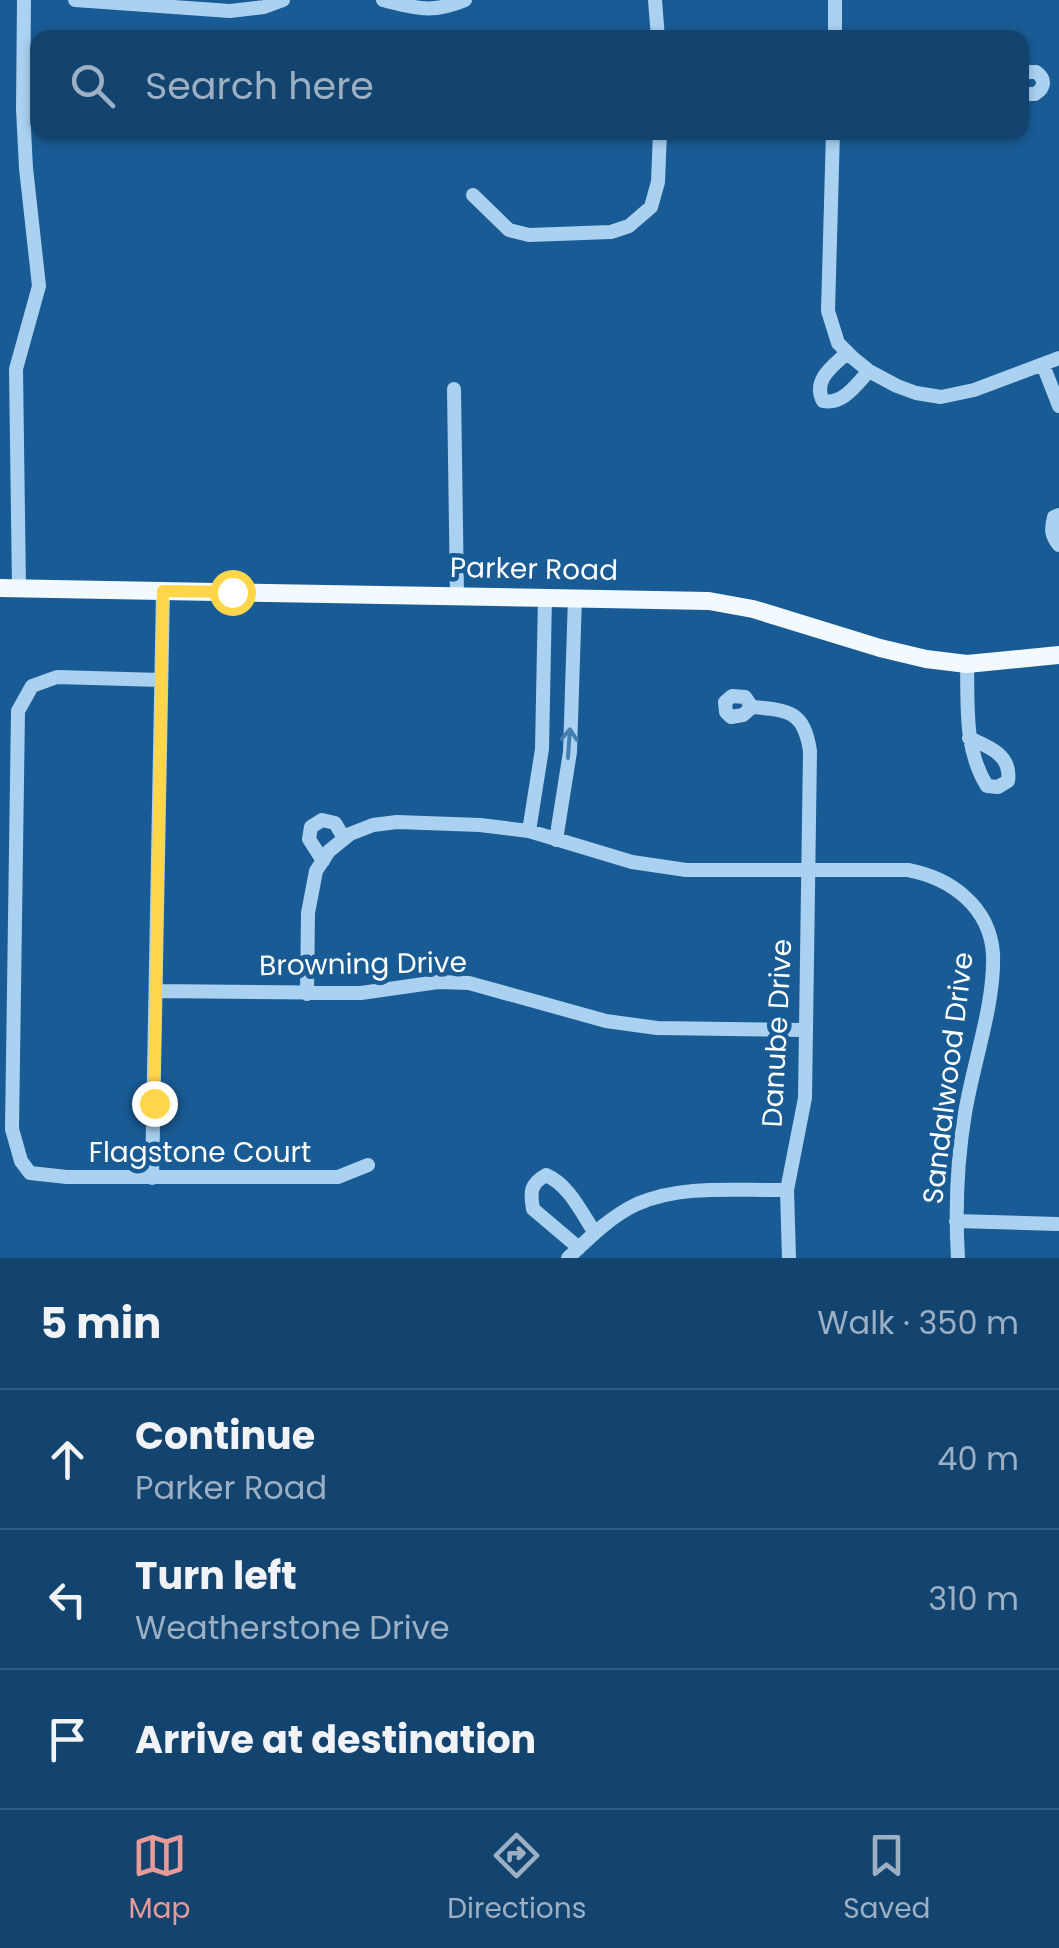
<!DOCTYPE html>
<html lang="en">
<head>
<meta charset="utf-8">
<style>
  :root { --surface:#13446f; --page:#1c4b74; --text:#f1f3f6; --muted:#9db0c3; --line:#325c82; --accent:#e69b98 }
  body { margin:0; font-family:Poppins,sans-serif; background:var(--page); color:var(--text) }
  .stop { position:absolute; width:30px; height:30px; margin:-22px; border:8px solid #ffd54a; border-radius:50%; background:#fff }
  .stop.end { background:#ffd54a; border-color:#fff; box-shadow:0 2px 10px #0008 }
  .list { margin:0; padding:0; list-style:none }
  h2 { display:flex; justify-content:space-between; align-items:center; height:130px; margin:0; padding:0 40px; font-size:42px }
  h2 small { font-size:32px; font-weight:400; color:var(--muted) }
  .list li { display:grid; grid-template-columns:65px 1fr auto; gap:30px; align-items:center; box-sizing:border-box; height:140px; padding:0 40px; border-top:2px solid var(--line) }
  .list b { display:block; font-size:38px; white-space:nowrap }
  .list p { margin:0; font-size:32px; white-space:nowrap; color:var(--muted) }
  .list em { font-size:32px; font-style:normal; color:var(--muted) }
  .icon { flex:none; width:55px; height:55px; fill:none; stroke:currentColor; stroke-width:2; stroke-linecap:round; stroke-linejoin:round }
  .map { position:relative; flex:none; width:1059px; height:1258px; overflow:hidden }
  .search { position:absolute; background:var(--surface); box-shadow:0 2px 8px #0004; left:30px; right:30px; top:30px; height:110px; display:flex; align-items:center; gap:25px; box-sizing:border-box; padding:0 35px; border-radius:20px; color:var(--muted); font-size:38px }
  .sheet { height:550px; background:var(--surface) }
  nav { display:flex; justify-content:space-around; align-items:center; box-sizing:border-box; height:140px; border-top:2px solid var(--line); background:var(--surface); font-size:28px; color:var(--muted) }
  nav a { display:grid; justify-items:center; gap:5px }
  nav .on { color:var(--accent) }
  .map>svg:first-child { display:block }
</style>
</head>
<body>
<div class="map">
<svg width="1059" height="1258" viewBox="0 0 1059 1258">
  <rect width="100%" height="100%" fill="#195b94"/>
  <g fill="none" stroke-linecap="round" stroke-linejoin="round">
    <!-- minor -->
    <path stroke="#aad1f0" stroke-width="14" d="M75,0L230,11L264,7L283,0
      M383,0C415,8 432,14 465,0
      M655,0L658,38
      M835,0V38
      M1022,76L1027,72H1036C1046,79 1045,88 1035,94H1026L1022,90
      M833,132L828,311L838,343L853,358L869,371L897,386L916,393L941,397L974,390L1059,358
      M473,195L509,230L529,235L611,232L629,226L651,207L658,182L660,132
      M847,353C833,366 812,380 823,401C843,405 856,385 869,371
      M1043,365L1059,406
      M454,389L457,595
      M1059,515L1054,517C1051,529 1051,536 1059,545
      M19,588L16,369L39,286L26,168L23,109L24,0
      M967,664C968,706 964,749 987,786L998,787L1008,781C1012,755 989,747 969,738
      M161,680L57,677L32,686L18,711L12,1129L21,1161L30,1173L67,1177H338L368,1165
      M752,707L743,715L731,717L726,712L725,702L732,696L745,697L752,707C789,710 804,711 810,751L805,1098L787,1190L789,1258
      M529,831L542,749L545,597
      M556,840L570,752L575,597
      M323,861L309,839L311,827L322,820L335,823L344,838
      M156,991L361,993L438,982L469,983L606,1021L657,1028L806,1030
      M307,994L308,913L316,871L329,851L350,834L373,825L397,822L480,825L529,831L632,862L686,870H908C951,878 990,907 993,954C995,1003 973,1064 965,1113C957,1161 955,1209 958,1258
      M152,1178L163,591
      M956,1221L1057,1224
      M579,1248L533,1209C530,1192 530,1184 546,1175C569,1185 581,1212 595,1233
      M568,1258C589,1238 611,1216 637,1204C683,1184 737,1191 787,1190"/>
    <!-- major -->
    <path stroke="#f2f9ff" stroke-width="18" d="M0,588L709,601L753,609L880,648L926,659L967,664L1059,655"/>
  </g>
  <!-- one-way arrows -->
  <defs><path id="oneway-shaft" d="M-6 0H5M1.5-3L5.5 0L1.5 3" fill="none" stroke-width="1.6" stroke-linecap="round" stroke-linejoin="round" transform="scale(2.5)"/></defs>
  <use stroke="#447eb0" href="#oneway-shaft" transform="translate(569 743) rotate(-86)"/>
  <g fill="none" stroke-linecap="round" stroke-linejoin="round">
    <!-- route -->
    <path stroke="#ffd54a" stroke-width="12" d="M154,1103L163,591L232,592"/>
  </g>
  <g text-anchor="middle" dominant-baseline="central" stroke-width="9" stroke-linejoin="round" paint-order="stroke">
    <!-- street labels -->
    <g font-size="28" fill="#fff" stroke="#195b94">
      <text transform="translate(534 569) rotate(1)">Parker Road</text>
      <text transform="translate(363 964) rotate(-1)">Browning Drive</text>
      <text transform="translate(777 1033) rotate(-87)">Danube Drive</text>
      <text transform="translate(948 1078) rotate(-83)">Sandalwood Drive</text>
      <text x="200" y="1152">Flagstone Court</text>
    </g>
  </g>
</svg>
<div class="stop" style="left:232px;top:592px"></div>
<div class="stop end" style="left:154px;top:1103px"></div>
<div class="search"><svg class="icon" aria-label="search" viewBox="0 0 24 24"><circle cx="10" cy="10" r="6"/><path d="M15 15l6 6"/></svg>Search here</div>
</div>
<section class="sheet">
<h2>5 min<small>Walk · 350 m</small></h2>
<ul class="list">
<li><svg class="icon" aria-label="ahead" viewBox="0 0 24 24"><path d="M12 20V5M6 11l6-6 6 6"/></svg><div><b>Continue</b><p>Parker Road</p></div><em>40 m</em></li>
<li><svg class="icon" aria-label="left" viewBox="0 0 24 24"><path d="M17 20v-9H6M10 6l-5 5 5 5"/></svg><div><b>Turn left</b><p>Weatherstone Drive</p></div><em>310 m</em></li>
<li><svg class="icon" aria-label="arrive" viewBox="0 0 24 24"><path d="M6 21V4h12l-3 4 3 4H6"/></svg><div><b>Arrive at destination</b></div></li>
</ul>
</section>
<nav>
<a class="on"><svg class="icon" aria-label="map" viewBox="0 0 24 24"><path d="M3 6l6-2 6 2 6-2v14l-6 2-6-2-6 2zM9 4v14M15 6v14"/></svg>Map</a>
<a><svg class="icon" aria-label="directions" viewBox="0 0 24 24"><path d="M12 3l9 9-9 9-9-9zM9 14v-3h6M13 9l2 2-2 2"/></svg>Directions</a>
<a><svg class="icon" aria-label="saved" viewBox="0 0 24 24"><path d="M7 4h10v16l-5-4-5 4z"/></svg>Saved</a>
</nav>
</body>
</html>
